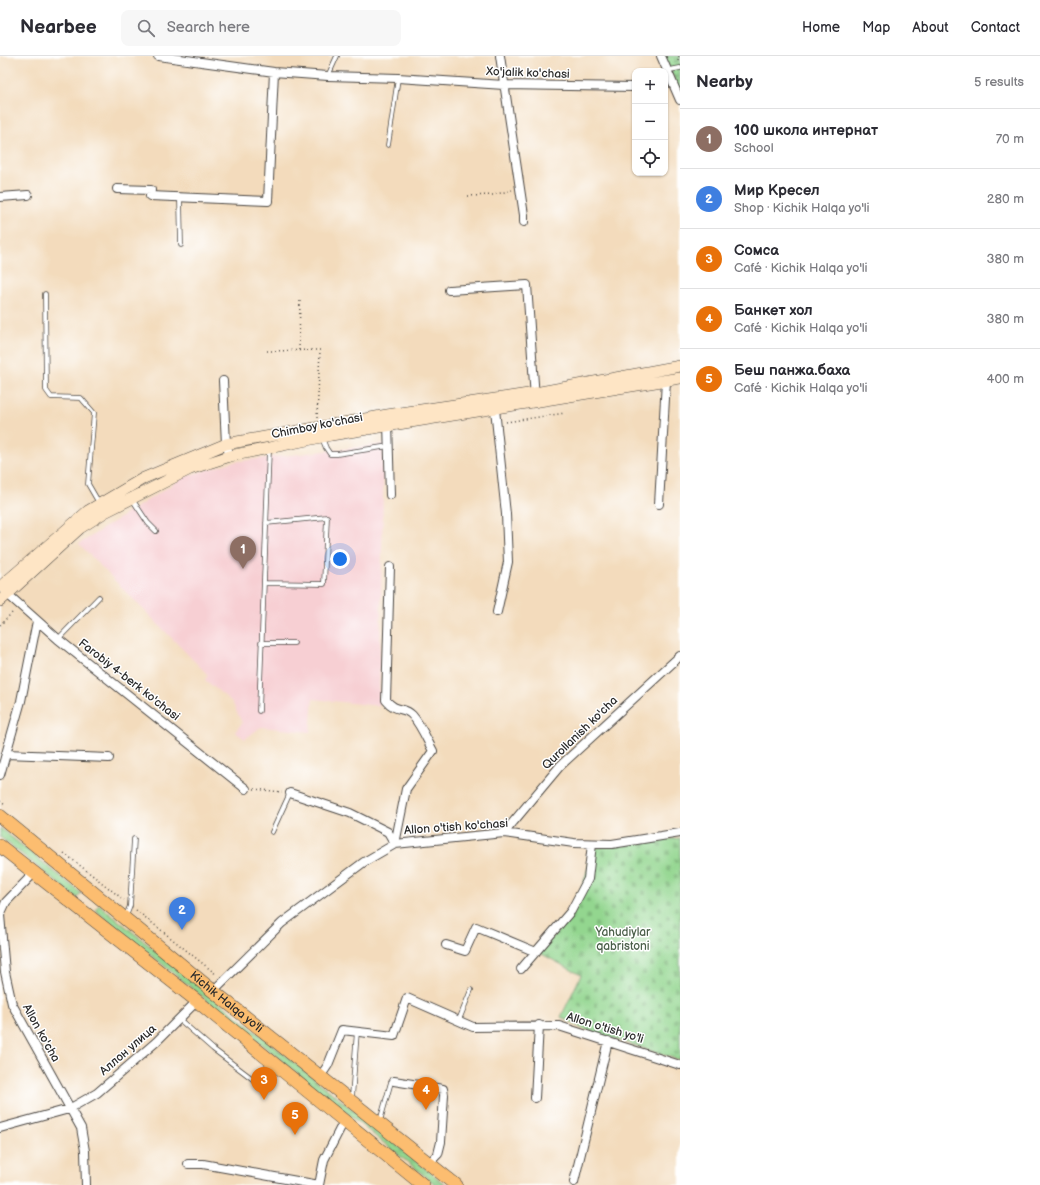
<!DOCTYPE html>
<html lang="en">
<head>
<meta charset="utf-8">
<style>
  :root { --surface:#fff; --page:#f7f7f7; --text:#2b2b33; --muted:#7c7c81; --line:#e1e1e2; --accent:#0b8043 }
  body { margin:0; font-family:"Balsamiq Sans",sans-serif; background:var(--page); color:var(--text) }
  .controls { position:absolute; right:12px; top:12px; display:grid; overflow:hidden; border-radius:8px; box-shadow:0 1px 3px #0004 }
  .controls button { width:36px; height:36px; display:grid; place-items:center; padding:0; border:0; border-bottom:1px solid var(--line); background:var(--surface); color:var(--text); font:20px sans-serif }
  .you { position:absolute; left:340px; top:503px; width:14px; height:14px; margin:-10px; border:3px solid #fff; border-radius:50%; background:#1a73e8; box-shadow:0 0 0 6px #1a73e833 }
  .badge { display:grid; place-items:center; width:26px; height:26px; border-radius:50%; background:var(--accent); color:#fff; font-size:13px; font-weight:700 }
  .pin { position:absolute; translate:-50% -33px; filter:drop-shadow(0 1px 2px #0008) }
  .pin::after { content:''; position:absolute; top:21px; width:14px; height:12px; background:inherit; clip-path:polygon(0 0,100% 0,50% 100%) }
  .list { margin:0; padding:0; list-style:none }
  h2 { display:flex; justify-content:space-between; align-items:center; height:52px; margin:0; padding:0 16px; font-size:17px }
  h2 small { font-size:13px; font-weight:400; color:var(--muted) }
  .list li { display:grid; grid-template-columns:26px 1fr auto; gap:12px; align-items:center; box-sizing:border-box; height:60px; padding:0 16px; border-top:1px solid var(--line) }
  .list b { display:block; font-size:15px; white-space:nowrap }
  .list p { margin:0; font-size:13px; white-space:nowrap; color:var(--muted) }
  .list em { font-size:13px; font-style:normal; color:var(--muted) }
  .icon { flex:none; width:22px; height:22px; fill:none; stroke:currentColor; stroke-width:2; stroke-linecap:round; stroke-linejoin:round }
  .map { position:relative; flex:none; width:680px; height:1129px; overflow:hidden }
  header { display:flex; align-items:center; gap:24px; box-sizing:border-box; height:56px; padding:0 20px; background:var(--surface); border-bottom:1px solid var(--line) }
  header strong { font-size:19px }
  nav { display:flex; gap:22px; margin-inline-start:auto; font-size:14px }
  .search { width:280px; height:36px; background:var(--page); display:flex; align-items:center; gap:10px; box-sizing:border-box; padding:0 14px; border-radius:8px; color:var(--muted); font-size:15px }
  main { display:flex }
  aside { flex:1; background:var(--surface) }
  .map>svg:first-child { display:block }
</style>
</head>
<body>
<header>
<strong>Nearbee</strong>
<div class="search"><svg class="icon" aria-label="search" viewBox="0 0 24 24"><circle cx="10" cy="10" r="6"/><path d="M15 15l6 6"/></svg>Search here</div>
<nav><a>Home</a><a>Map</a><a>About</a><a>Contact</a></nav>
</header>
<main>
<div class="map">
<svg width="680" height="1129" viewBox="0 0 680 1129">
  <defs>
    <pattern id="grass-tufts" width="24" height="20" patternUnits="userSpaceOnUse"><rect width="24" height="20" fill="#93d68f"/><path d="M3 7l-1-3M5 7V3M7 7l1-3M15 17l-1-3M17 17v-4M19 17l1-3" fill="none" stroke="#7fb87c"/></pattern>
    <pattern id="cemetery-stones" width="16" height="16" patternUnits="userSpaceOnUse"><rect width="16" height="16" fill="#93d68f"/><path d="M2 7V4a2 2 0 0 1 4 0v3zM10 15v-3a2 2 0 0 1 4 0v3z" fill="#7fb87c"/></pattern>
  </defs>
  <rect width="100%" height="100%" fill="#fff"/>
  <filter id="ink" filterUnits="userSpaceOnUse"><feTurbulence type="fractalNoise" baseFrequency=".025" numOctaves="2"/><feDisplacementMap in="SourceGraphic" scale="8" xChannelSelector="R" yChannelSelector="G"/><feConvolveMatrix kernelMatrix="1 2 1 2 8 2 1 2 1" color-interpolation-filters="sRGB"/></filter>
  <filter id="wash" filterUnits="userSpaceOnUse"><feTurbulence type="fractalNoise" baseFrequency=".012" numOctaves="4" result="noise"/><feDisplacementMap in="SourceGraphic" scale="16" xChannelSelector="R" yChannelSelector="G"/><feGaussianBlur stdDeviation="0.9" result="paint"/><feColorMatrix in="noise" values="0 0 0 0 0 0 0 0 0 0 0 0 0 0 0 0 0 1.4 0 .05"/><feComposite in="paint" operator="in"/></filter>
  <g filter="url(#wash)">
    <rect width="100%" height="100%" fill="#f3dbbc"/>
    <!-- built -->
    <path fill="#f7cfd3" d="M384,388L379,650L313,643L310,676L261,671L245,683L235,676L242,667L232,646L205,624L208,619L79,488L184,421L232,406Z"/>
    <!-- grass -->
    <path fill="url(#grass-tufts)" stroke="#5f805d" d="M0,772L81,837L77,842L0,781Z
      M99,849L446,1129H436L95,854Z"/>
    <!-- cemetery -->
    <path fill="url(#cemetery-stones)" stroke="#5f805d" d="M664,0H680V37Z
      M680,782V1004L583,973L561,961L581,919L540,897L575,854L594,792Z"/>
  </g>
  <g filter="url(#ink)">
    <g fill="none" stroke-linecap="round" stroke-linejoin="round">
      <defs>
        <path id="service" d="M667,17L670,14L680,12
          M328,20L337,0
          M388,89L398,22
          M180,142L181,189
          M45,238L46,334L51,341L81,342L94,357L88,428L99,447
          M322,382L326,392L330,398H337L389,390
          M132,443L148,467L156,475
          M264,527L324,528L327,461L266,467
          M58,583L99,541
          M261,587H294
          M259,655L269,393
          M272,776L290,737
          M126,860L130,850L134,783
          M180,964L213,993L254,1024
          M459,964L471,934
          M352,1041L357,975
          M380,1065L391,1026L394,1025"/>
        <path id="minor" d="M158,0L274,16L328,20L398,22L504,29L635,31
          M500,0L524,159V166
          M661,0L680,44
          M117,133L151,134L150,140L268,145L274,16
          M0,141L28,139
          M449,234L527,229L535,342
          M223,325L226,388L230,400
          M495,353L506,458L508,506L497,556
          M388,366L390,439
          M659,448L666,325
          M390,511L386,644C396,657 404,650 412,659C421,669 427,684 433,695L406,733L395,788
          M4,535L58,583L246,733
          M6,698L109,702
          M0,719L21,645L37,565
          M290,737L350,757L388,776L395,788
          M504,777L560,710L680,600
          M34,817L6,846L0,859L5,916L12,948L81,1072L85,1095L86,1129
          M446,889L465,895L476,871L536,896
          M521,913L571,855L588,823L592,788
          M213,935L282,867L364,806L395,788L504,777L574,787L612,788L680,777
          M320,1021L328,1009L342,974L394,980L407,942L473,971L559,970L680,1009
          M394,1025L443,1033L444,1039L441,1086L438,1098L429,1107
          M535,1042L539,969
          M0,1072L69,1053L97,1037L156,986L197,945
          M188,1108H203L319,1129
          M574,1126L608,985
          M319,1129L324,1104L344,1065"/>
        <path id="secondary" d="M0,531L88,455L144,422L226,388L387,359L535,337L680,310
          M0,545L80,472L105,456L190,413L230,400L331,379L680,322"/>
        <g id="trunk">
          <path id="s1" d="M0,760L213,935L456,1129"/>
          <path d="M0,790L197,945L423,1129"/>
        </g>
      </defs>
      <!-- service casing -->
      <use href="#service" stroke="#494541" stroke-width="5.5"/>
      <!-- minor casing -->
      <use href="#minor" stroke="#494541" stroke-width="10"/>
      <!-- secondary casing -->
      <use href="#secondary" stroke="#494541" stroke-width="12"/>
      <!-- trunk casing -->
      <use href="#trunk" stroke="#494541" stroke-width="14"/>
      <!-- path -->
      <path stroke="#494541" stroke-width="1.5" stroke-dasharray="1 3" stroke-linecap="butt" d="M678,5L679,0
        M468,140L493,139L512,134
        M299,294L300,243
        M267,295L320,294L317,362
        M506,366L565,357
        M0,569L14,555
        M254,733L282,736
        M0,745L5,749
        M64,797L124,844
        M136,854L217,919"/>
      <!-- service -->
      <use href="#service" stroke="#fff" stroke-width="4"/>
      <!-- minor -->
      <use href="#minor" stroke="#fff" stroke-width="8"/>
      <!-- secondary -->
      <use href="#secondary" stroke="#fee5c5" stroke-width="11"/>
      <!-- trunk -->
      <use href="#trunk" stroke="#fcbd6f" stroke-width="13"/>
    </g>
  </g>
  <g text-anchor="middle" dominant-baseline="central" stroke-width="3" stroke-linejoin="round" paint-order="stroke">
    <!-- street labels -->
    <g font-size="12" fill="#2b2b2b" stroke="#fff">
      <text transform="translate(528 17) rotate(2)">Xo'jalik ko'chasi</text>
      <text transform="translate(317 370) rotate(-11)">Chimboy ko'chasi</text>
      <text transform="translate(129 624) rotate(38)">Farobiy 4-berk ko'chasi</text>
      <text transform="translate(580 677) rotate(-44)">Qurollanish ko'cha</text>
      <text transform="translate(456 771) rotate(-4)">Allon o'tish ko'chasi</text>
      <text stroke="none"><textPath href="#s1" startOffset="293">Kichik Halqa yo'li</textPath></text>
      <text transform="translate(605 972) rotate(17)">Allon o'tish yo'li</text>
      <text transform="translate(41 977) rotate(61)">Allon ko'cha</text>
      <text transform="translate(128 994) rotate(-41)">Аллон улица</text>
    </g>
    <!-- park labels -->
    <g font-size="12" fill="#4a5e49" stroke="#fff">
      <text x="623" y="876">Yahudiylar<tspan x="623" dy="14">qabristoni</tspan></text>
    </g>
  </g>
</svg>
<div class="controls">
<button>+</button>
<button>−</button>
<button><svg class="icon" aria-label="locate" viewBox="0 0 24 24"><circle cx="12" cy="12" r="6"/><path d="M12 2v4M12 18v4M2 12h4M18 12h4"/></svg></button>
</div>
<div class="you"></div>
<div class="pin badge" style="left:243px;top:513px;background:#8d6e63">1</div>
<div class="pin badge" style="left:182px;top:874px;background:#3f7fe0">2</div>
<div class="pin badge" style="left:264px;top:1044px;background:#e8710a">3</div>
<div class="pin badge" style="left:426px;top:1054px;background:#e8710a">4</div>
<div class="pin badge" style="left:295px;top:1079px;background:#e8710a">5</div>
</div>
<aside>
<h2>Nearby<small>5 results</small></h2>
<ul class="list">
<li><span class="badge" style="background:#8d6e63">1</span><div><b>100 школа интернат</b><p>School</p></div><em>70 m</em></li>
<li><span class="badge" style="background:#3f7fe0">2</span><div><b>Мир Кресел</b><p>Shop · Kichik Halqa yo'li</p></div><em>280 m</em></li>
<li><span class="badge" style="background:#e8710a">3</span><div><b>Сомса</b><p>Café · Kichik Halqa yo'li</p></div><em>380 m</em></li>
<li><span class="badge" style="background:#e8710a">4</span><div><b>Банкет хол</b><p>Café · Kichik Halqa yo'li</p></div><em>380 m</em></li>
<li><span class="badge" style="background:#e8710a">5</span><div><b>Беш панжа.баха</b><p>Café · Kichik Halqa yo'li</p></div><em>400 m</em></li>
</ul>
</aside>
</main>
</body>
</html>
